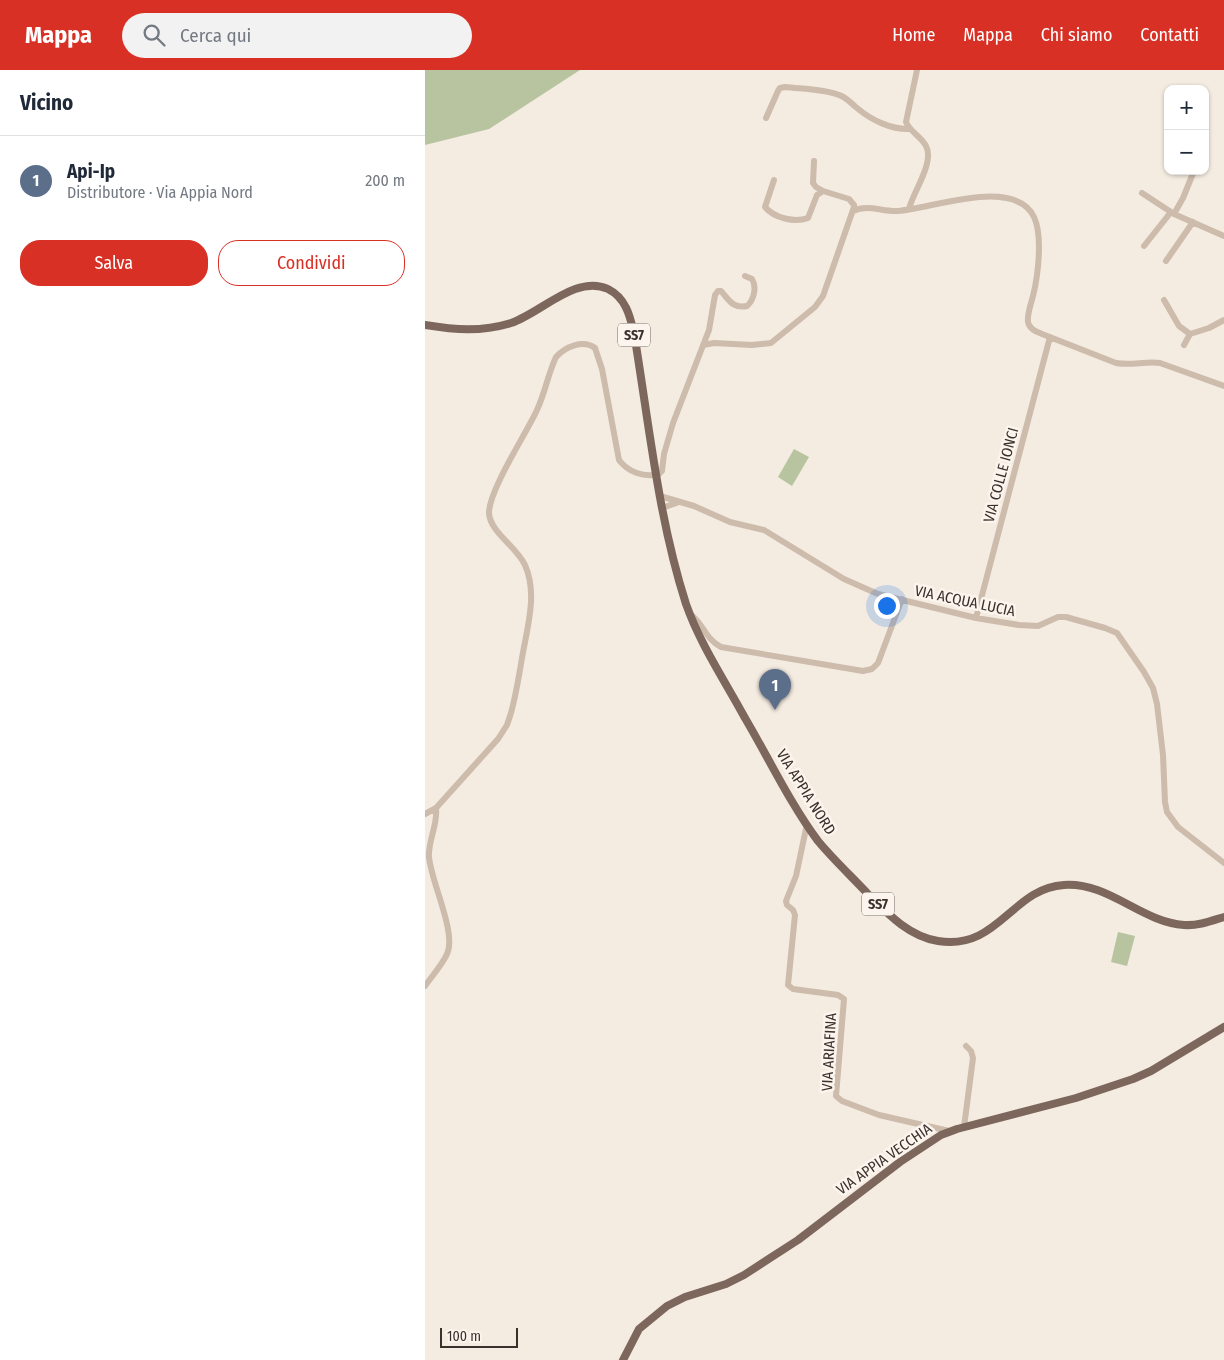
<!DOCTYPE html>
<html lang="it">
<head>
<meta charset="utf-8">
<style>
  :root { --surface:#fff; --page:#f2f2f3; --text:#1f2937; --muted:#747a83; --line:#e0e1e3; --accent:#d93025 }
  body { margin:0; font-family:"Fira Sans Condensed",sans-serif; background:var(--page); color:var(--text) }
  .controls { position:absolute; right:15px; top:15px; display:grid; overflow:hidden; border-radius:10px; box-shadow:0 1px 4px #0004 }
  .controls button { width:45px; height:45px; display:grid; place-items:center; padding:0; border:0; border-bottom:1px solid var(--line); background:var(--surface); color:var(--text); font:25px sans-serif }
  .scale { position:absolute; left:15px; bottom:12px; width:78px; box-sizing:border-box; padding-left:5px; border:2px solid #3b302b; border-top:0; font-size:14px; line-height:18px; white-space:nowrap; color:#3b302b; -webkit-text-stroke:4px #fbf5ee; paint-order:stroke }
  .you { position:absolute; left:461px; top:535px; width:18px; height:18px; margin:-12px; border:4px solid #fff; border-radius:50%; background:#1a73e8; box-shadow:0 0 0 8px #1a73e833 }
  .badge { display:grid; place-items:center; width:32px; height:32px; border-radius:50%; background:var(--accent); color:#fff; font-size:16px; font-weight:700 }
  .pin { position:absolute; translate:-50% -41px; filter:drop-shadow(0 1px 2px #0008) }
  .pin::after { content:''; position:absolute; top:26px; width:18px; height:15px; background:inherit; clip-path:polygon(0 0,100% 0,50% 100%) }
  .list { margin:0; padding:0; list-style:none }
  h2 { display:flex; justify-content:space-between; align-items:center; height:65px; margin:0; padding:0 20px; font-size:21px }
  h2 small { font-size:16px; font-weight:400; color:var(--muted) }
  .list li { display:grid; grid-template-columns:32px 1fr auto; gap:15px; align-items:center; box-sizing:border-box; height:90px; padding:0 20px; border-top:1px solid var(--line) }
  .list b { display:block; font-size:19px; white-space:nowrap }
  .list p { margin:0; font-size:16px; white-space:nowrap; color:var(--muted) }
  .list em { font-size:16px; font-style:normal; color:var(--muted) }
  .actions { display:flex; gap:10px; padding:15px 20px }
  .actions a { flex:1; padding:11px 0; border:1px solid var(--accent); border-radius:20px; text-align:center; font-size:18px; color:var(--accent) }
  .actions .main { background:var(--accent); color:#fff }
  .icon { flex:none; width:28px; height:28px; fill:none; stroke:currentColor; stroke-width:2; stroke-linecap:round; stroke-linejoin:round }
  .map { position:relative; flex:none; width:799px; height:1290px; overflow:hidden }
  header { display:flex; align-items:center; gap:30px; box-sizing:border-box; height:70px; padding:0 25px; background:var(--accent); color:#fff }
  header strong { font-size:24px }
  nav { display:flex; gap:28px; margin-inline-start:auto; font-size:18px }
  .search { width:350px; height:45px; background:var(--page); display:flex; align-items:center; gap:12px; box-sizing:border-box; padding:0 18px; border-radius:28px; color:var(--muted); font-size:19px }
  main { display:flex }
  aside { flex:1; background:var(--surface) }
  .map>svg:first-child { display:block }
</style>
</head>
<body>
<header>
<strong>Mappa</strong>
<div class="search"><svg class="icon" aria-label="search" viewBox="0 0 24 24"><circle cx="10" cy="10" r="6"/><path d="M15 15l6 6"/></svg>Cerca qui</div>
<nav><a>Home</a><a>Mappa</a><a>Chi siamo</a><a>Contatti</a></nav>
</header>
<main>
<aside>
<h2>Vicino<small></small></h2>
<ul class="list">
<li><span class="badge" style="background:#5c6f8a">1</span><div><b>Api-Ip</b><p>Distributore · Via Appia Nord</p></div><em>200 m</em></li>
</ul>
<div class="actions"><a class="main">Salva</a><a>Condividi</a></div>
</aside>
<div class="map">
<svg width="799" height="1290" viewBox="0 0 799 1290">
  <rect width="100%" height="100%" fill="#f4ebe1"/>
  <!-- green -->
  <path fill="#b8c4a0" d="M0,0H155L64,59L0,75Z
    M369,379L384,387L367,416L353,407Z
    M693,862L710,866L702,896L686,892Z"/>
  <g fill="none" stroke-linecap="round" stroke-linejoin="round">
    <!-- minor -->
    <path stroke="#cdbbac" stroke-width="6" d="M341,48L353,21L355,18L360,17C377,19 398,19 414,25C421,27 426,33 432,38C446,50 467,60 485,59
      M389,91L388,113L391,117L398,121
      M349,110L340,137C349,148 370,153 383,148L392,125L398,121L424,129L429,135
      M717,123L749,144L799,166
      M484,139C488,122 510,92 501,76C496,66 485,62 481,52L492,0
      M428,141C443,134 457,142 473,141C506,139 589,106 609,147C618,166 613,206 608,226C606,234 602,244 603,252C604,259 612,262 617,264L691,293C706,296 720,291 735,293L799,316
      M749,144L758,128L769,101
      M719,176L746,142
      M741,191L768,152
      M739,230L754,256L765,264
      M278,275L289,273L327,275L346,273L390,237L398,226L429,137
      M759,275L765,264L784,258L799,250
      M235,426L269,436L305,452L339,460L419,509L453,524L551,548L594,555L613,556L633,547H641L680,558L692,563L719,602L728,618L732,634L738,685L740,732L742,742L753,757L799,793
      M237,438L254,432
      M265,544C278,553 281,570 296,577L438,601L447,599L453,593L477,529
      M551,548L625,267
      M0,744L11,738L73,669L82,655L86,643C91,625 94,606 97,588C102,558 113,524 100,495C91,476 65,462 64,443C64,420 101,364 112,340C120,323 123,304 131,287C140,277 158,269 170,278L177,299L194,390C203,402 219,408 234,404L237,401L239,384L248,353L284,260L290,225L293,221H296C304,230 308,239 322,236C329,230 332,217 327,209L320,206
      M382,754L371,806L361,831L362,835L368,840L370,845L363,915L368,919L413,925L419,929L411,1026L417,1031L454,1045L524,1061
      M0,916C7,906 17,895 22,884C32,863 6,812 4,787C3,770 13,755 11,738
      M539,1057L548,988L546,981L541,976"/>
    <!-- major -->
    <path stroke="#7d675c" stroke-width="8" d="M0,255C30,260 57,262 86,253C116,243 151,204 183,219C201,228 205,246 209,263C224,353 233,447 261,534C275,574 300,611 320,648C343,687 366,735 393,771C408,789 426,806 442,823C462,843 483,866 513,871C573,881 587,818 639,815C684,812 716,852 759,855C773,856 786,851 799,847
      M198,1290L214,1259L242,1236L260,1227L301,1214L319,1205L373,1170L475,1092L516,1065L532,1059L651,1028L708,1009L726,1001L799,957"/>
  </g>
  <g text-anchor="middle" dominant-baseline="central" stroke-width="5" stroke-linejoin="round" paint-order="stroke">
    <!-- shield labels -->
    <g fill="#fbf5ee" stroke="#756b66" stroke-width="1">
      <rect x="193" y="253.5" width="32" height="23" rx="4"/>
      <rect x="437" y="822.5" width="32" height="23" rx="4"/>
    </g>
    <g font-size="14" font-weight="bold" fill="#3b302b">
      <text x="209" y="265">SS7</text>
      <text x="453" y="834">SS7</text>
    </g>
    <!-- street labels -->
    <g font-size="15" fill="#3b302b" stroke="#fbf5ee">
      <text transform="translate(576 405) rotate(-75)">VIA COLLE IONCI</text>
      <text transform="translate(540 531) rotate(12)">VIA ACQUA LUCIA</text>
      <text transform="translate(381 722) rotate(58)">VIA APPIA NORD</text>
      <text transform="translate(404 982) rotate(-87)">VIA ARIAFINA</text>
      <text transform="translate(459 1089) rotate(-35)">VIA APPIA VECCHIA</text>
    </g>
  </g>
</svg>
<div class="controls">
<button>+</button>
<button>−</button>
</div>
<div class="scale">100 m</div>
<div class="you"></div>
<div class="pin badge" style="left:350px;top:640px;background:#5c6f8a">1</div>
</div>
</main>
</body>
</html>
